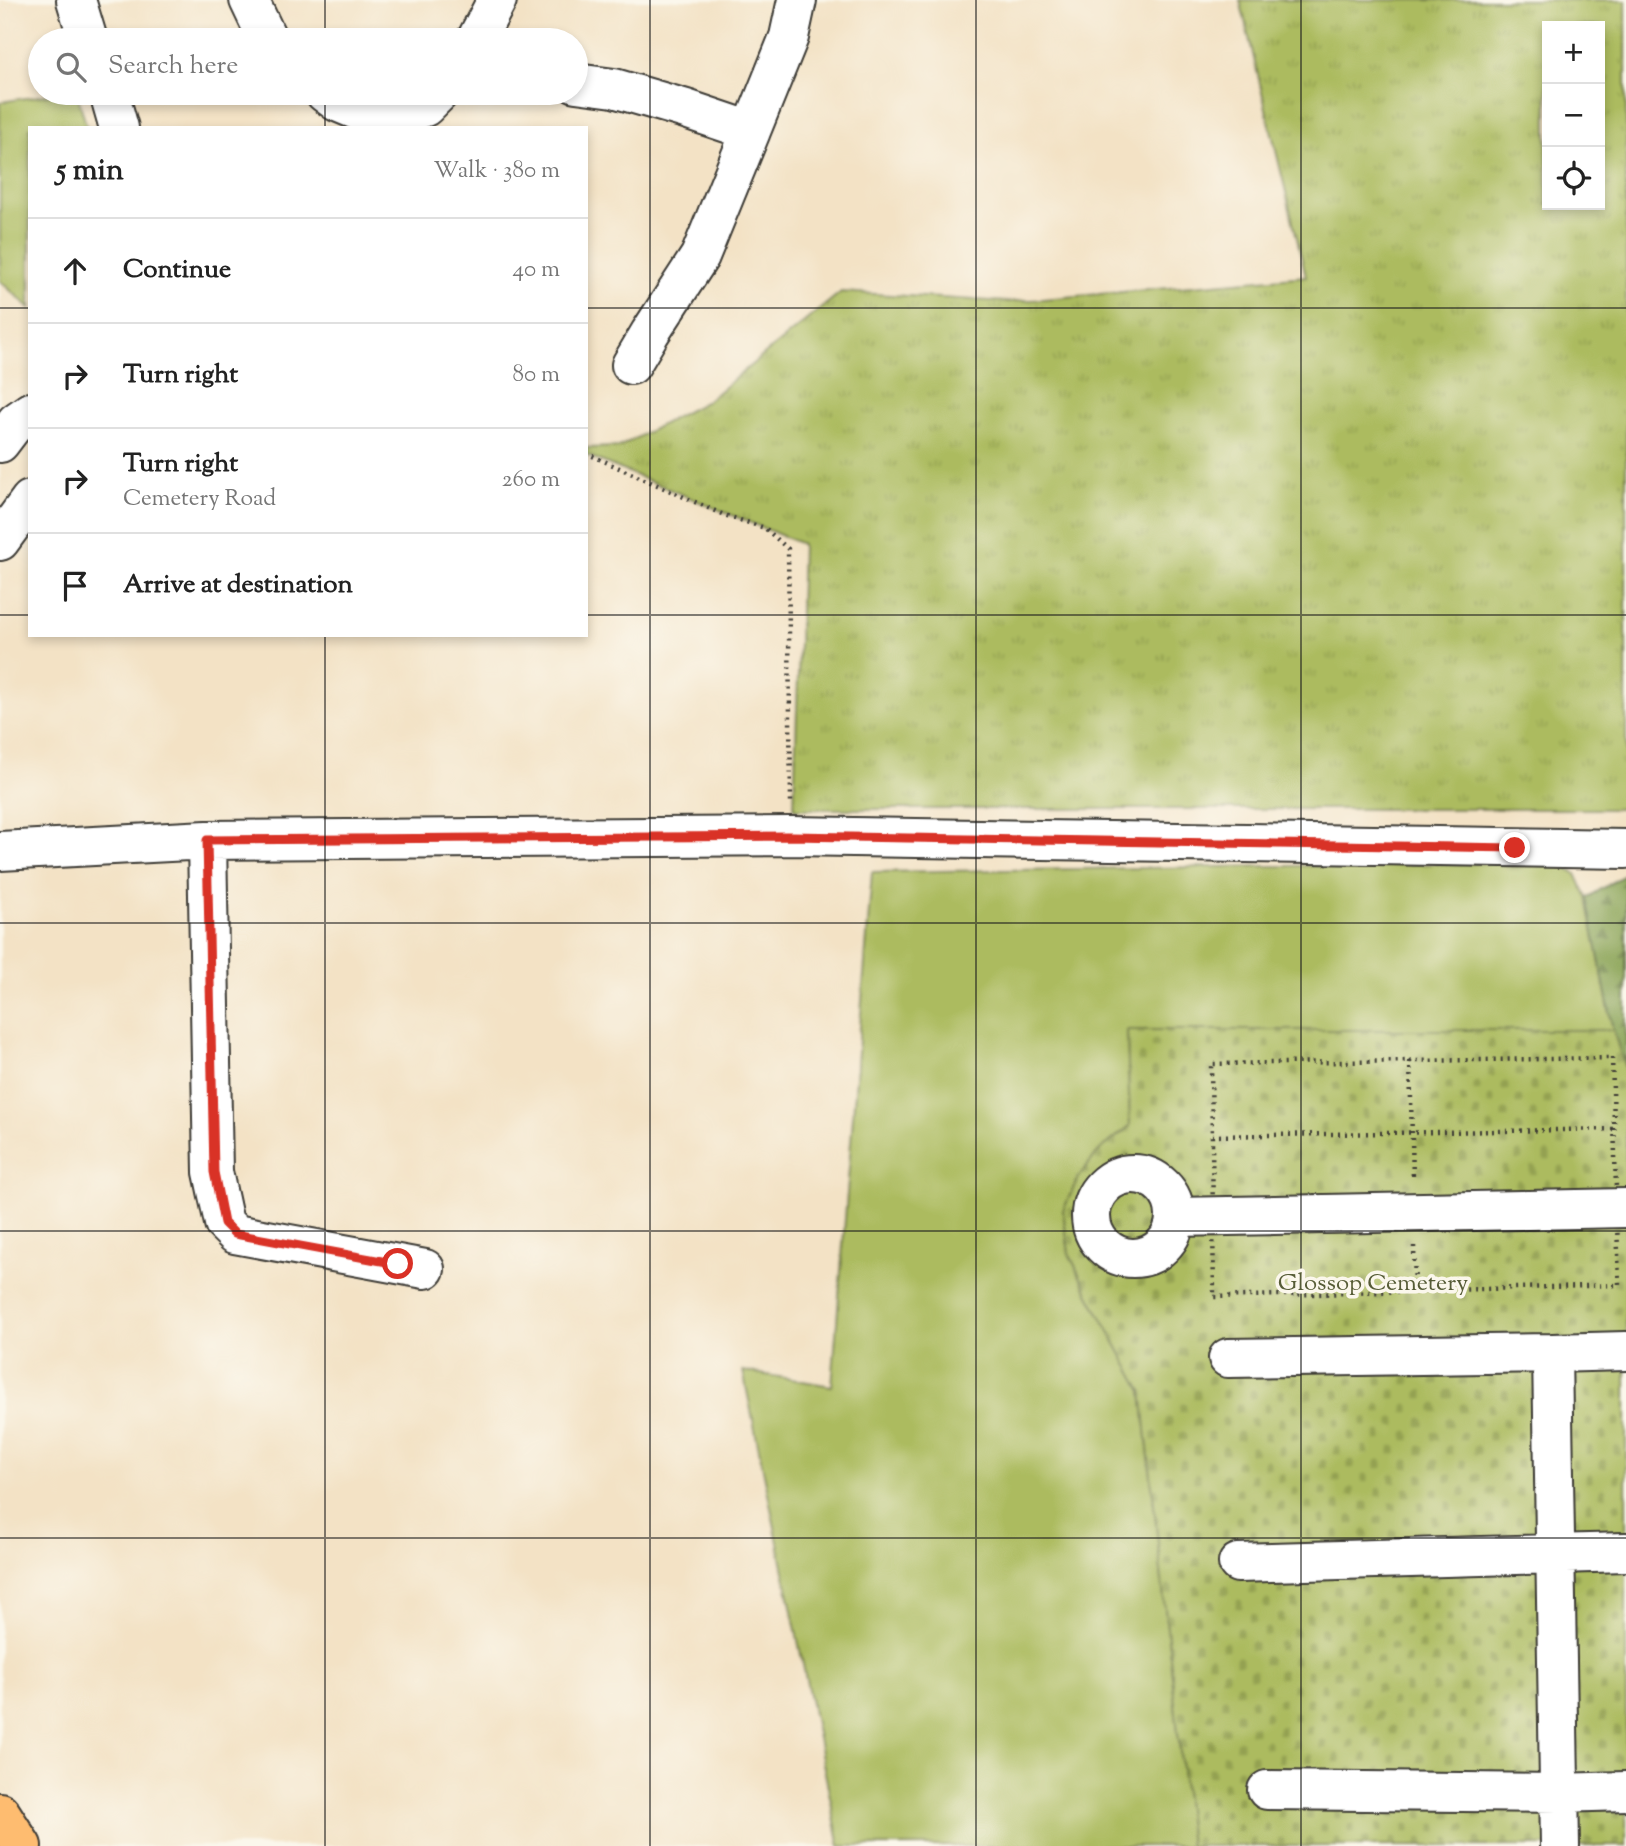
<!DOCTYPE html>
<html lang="en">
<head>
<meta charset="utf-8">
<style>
  :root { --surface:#fff; --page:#f6f6f6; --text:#222; --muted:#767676; --line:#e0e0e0 }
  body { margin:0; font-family:"Sorts Mill Goudy",serif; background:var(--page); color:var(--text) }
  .controls { position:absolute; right:21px; top:21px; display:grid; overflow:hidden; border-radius:0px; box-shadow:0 4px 10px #0003 }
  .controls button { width:63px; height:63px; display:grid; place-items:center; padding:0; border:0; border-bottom:2px solid var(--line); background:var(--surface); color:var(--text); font:35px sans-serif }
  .stop { position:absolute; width:21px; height:21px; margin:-16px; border:5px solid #d93025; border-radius:50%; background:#fff }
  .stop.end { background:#d93025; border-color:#fff; box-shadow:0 2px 7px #0008 }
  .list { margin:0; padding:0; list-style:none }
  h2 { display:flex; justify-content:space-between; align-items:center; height:91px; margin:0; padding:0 28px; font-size:30px }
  h2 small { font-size:23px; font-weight:400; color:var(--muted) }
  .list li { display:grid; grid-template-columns:46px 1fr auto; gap:21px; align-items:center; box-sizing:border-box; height:105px; padding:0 28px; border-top:2px solid var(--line) }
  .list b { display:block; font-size:26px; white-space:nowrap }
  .list p { margin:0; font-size:23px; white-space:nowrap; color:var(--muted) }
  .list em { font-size:23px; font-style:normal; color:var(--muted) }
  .icon { flex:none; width:38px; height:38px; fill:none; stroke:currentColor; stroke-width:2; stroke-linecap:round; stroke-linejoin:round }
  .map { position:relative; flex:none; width:1626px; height:1846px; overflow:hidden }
  .search { position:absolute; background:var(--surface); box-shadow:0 4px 10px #0003; left:28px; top:28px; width:560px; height:77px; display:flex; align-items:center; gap:18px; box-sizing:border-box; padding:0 24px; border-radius:38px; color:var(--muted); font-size:26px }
  .panel { position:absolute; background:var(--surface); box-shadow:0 4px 10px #0003; left:28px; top:126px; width:560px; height:511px; border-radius:0px }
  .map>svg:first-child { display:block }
</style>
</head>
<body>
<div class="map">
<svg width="1626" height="1846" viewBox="0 0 1626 1846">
  <defs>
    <pattern id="forest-firs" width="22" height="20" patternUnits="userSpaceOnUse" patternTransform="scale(1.75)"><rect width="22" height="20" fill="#89a355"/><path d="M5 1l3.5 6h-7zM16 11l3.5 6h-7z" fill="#6f8446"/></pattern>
    <pattern id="cemetery-stones" width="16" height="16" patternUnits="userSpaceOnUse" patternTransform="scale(1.75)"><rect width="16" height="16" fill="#acbb5e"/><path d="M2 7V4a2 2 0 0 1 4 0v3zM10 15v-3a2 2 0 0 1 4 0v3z" fill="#93a051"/></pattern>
    <pattern id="park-tufts" width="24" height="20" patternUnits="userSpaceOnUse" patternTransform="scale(1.75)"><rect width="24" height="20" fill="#acbb5e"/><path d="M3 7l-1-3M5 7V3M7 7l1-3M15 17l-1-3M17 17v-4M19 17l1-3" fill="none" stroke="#93a051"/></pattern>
  </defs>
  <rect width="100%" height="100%" fill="#fbf7ec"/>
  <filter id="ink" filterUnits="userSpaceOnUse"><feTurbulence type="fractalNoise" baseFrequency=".0143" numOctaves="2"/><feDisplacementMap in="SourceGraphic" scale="14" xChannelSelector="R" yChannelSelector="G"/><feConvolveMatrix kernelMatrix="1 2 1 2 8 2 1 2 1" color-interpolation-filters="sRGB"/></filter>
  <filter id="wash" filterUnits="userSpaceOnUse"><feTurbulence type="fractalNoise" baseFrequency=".00686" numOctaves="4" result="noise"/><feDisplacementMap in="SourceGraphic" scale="28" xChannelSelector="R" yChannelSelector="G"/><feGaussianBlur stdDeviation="1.57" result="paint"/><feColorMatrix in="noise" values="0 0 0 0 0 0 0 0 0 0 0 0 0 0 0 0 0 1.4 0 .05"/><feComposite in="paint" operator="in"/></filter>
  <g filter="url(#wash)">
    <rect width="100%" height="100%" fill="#f3e2c5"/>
    <!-- green -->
    <path fill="#acbb5e" stroke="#646c3d" stroke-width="2" d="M58,93H77L87,128H30V308L0,281V102Z
      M1554,862L1576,874L1587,898L1613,1030H1127L1130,1126L1099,1151L1078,1178L1063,1211L1069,1253L1088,1293L1142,1391L1190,1846H840L743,1371L832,1386L872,872Z"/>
    <!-- forest -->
    <path fill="url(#forest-firs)" stroke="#526038" stroke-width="2" d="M1626,874V1072L1613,1030L1587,898Z"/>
    <!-- cemetery -->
    <path fill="url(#cemetery-stones)" stroke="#646c3d" stroke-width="2" d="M1127,1030H1613L1626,1072V1846H1190L1142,1391L1088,1293L1069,1253L1063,1211L1078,1178L1099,1151L1130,1126Z"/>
    <!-- park -->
    <path fill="url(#park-tufts)" stroke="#646c3d" stroke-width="2" fill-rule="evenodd" d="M1240,0H1626V809H794L802,544L586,455V448L619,447L707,401L841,292L1008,302L1306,276ZM1547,26H1600V205H1547Z"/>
  </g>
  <g filter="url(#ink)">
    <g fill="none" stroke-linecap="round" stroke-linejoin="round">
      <defs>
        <path id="minor" d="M76,0L88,40
          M249,0L268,40
          M476,40L497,0
          M576,83L614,88L686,109L751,131L789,37L797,0
          M109,93L119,128
          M325,93L337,102L373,117L399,116L425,107L439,93
          M631,365L650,333L700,256L751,131
          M0,443L16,422L30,412
          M0,541L30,500
          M207,840L213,1172L224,1223L235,1234L425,1269
          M0,851L207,840L791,836L1626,849
          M1091 1216a42 42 0 1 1 84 0a42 42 0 1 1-84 0Z
          M1176,1217L1626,1208
          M1552,1353L1560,1846
          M1228,1358L1552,1353L1626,1351
          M1238,1563L1626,1552
          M1267,1790L1559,1793L1626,1791"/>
        <path id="major" d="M0,1812L22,1846"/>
      </defs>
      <!-- minor casing -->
      <use href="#minor" stroke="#3c3a35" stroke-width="42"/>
      <!-- major casing -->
      <use href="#major" stroke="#3c3a35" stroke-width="42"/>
      <!-- path -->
      <path stroke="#3c3a35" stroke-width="4.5" stroke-dasharray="2 5" stroke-linecap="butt" d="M586,453L724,515L765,528L788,549L791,802
        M1612,1058L1619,1285L1214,1297L1211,1064Z
        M1410,1061L1413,1178
        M1212,1136L1615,1129
        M1414,1246L1415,1291"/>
      <!-- minor -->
      <use href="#minor" stroke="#fff" stroke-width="38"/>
      <!-- major -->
      <use href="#major" stroke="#febc70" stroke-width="38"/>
    </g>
  </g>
  <g fill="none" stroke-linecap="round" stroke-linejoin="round" filter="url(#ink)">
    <!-- route -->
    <path stroke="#d93025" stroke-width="9" d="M398,1264L235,1234L224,1223L214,1172L207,840L791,836L1515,848"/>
  </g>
  <!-- grid -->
  <path fill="none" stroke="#1c1c1c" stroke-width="2" stroke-opacity="0.55" d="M325,0V40M650,0V1846M976,0V1846M1301,0V1846M325,93V128M0,308H30M586,308H1626M0,615H30M586,615H1626M325,635V1846M0,923H1626M0,1231H1626M0,1538H1626"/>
  <g text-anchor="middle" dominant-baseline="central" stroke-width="7" stroke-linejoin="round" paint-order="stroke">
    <!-- park labels -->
    <g font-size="24" fill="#565c36" stroke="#fbf7ec">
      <text x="1373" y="1284">Glossop Cemetery</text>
    </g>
  </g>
</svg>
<div class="controls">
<button>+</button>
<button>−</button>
<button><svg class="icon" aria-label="locate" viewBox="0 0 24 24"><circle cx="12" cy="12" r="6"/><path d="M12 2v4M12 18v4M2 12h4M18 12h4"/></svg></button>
</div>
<div class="stop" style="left:398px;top:1264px"></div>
<div class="stop end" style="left:1515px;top:848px"></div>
<div class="search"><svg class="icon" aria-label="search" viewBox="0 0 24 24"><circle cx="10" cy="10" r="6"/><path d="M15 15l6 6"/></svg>Search here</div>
<section class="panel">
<h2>5 min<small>Walk · 380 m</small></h2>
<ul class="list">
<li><svg class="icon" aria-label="ahead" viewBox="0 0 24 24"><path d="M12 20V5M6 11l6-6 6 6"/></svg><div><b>Continue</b></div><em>40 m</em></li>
<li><svg class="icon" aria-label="right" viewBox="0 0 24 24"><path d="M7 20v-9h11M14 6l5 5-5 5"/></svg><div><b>Turn right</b></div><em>80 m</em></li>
<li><svg class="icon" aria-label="right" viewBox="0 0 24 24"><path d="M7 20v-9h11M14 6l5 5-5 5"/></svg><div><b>Turn right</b><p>Cemetery Road</p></div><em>260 m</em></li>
<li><svg class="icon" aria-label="arrive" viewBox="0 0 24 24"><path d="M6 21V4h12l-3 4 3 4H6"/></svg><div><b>Arrive at destination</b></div></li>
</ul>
</section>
</div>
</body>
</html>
